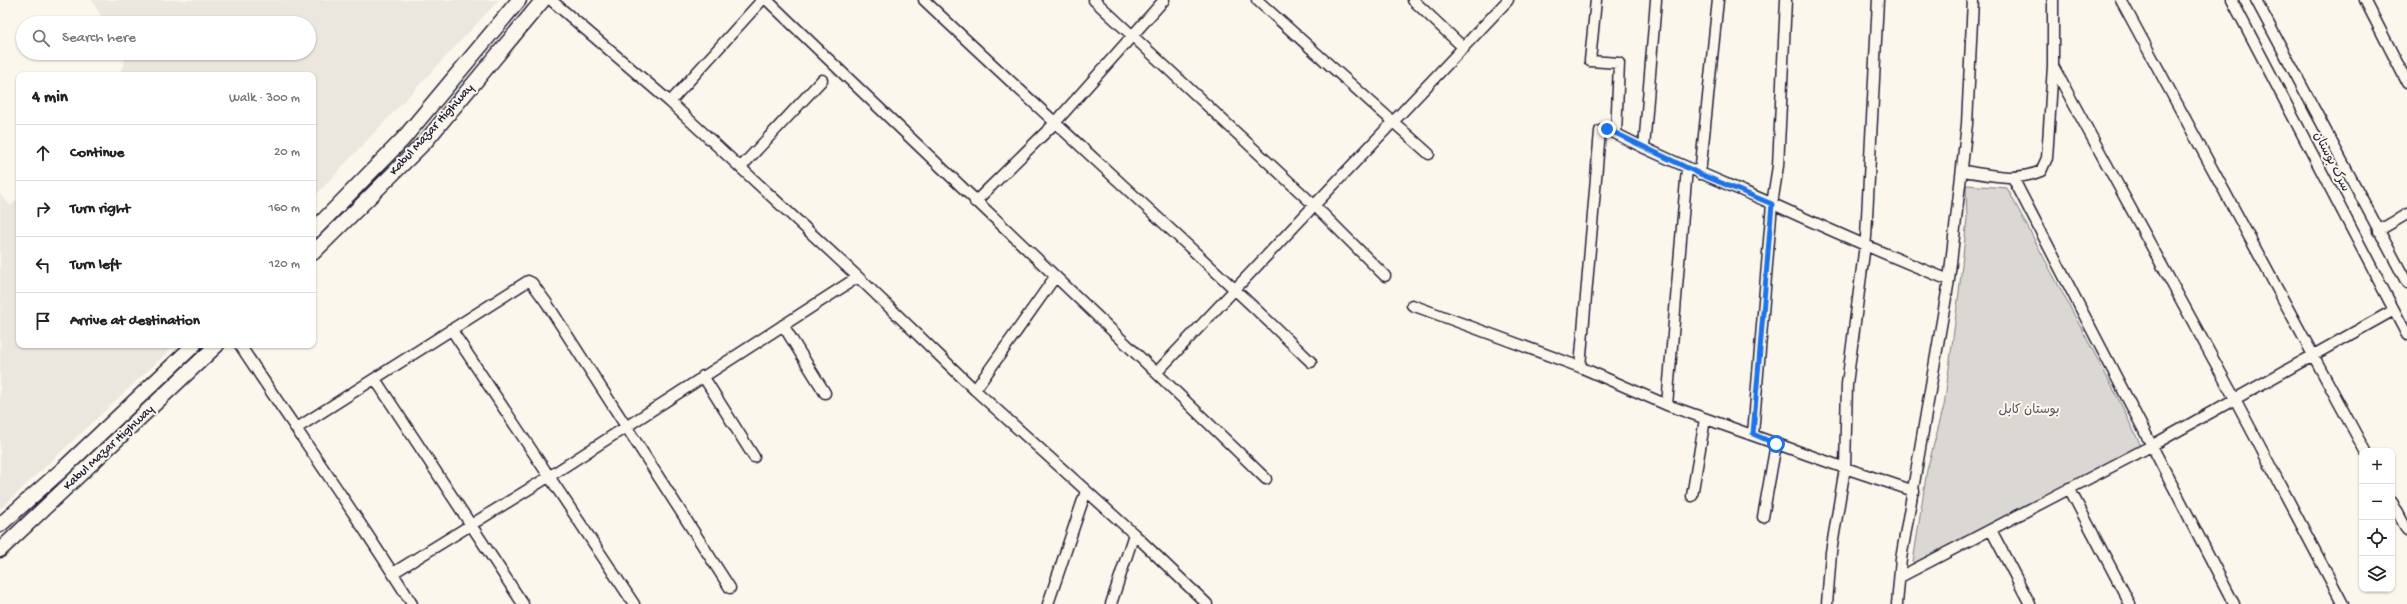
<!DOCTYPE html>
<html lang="en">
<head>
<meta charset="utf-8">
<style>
  :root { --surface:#fff; --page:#f6f6f6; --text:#222; --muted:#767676; --line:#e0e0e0 }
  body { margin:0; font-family:"Gochi Hand","Playpen Sans Arabic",sans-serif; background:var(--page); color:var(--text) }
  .controls { position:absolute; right:12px; bottom:12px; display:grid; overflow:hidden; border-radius:8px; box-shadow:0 1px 3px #0004 }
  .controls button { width:36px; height:36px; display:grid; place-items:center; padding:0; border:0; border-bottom:1px solid var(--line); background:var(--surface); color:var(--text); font:20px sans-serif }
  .stop { position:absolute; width:12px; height:12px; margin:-9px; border:3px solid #1a73e8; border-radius:50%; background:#fff }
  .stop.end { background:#1a73e8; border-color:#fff; box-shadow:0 1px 4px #0008 }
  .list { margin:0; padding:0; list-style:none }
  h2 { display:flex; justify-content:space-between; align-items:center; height:52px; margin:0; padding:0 16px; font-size:17px }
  h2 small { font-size:13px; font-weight:400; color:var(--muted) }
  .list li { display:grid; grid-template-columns:26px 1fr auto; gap:12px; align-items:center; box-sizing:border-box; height:56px; padding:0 16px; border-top:1px solid var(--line) }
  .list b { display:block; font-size:15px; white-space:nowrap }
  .list em { font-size:13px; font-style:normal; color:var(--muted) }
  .icon { flex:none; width:22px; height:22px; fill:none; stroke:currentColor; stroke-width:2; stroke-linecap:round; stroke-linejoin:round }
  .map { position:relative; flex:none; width:2407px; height:604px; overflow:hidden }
  .search { position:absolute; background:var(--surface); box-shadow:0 1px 3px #0004; left:16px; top:16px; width:300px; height:44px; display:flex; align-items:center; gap:10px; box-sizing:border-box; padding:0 14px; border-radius:22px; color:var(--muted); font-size:15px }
  .panel { position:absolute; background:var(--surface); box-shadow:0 1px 3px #0004; left:16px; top:72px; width:300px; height:276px; border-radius:8px }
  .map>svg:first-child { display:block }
</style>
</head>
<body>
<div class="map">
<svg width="2407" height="604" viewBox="0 0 2407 604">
  <rect width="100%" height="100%" fill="#fbf7ec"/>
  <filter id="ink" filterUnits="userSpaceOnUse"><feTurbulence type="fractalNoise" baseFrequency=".025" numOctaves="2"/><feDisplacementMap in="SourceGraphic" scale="8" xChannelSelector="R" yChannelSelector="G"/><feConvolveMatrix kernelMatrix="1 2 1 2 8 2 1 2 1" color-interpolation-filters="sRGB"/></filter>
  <g filter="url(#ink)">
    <!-- built -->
    <path fill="#ebe7df" d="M92,0H499L313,198V75H119L125,61L121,53H309V23H105Z
      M0,194L11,206L19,197V345H175L0,509Z"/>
    <!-- green -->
    <path fill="#dbd8d3" stroke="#7e7d87" d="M1966,185L2007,188L2117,396L2141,446L1912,569L1927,470L1944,406L1959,292L1967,219Z"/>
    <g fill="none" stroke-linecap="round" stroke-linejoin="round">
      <defs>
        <path id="minor" d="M551,0L670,102L858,277L975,390L1134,534L1207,604
          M767,0C933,161 1101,318 1266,479
          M924,0C1052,122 1184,239 1311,362
          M1094,0L1315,206L1385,276
          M1257,0L1429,154
          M1413,0L1464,48
          M1596,0L1590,61L1619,63L1616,134
          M2121,0L2365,451
          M2232,0L2407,335
          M2256,0L2407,283
          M2365,0L2407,82
          M2053,66L2235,399L2343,604
          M670,102L762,0
          M1644,148L1656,0
          M741,167L822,80
          M1963,171C1990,175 2016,182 2041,171L2047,158L2053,66V0
          M1700,174L1718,0
          M2013,178L2234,604
          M975,202L1054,124L1164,0
          M2378,231L2407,214
          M1412,305L1580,367L1667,405L1845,468L1914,491
          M783,325L825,393
          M451,329L634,604
          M240,345C297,432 358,516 412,604
          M1580,367L1600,131L1607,129C1661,158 1718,180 1773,204C1832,231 1889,256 1949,280
          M1157,372L1508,0
          M703,376L754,457
          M375,379L523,604
          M975,390L1055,277
          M1667,405L1687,168
          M297,428L528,281L532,283L546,302L730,588
          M1753,434L1772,204L1778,166L1786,0
          M2069,488L2130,604
          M1692,496L1705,419
          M2392,502L2407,530
          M1763,517L1776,444
          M1991,530L2030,604
          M393,573L550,476L858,277
          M1900,577L2151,446L2394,310
          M1048,604L1086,491
          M1111,604L1134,534
          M1827,604L1831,552L1845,468L1847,384L1866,237L1878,0
          M1897,604L1901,559L1949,280L1967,124L1973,0"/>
        <path id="highway" d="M313,231L403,139L519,0
          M313,253L425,142L543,0
          M0,525L64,468L194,345
          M0,550L217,345"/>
      </defs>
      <!-- minor casing -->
      <use href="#minor" stroke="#22223b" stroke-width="13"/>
      <!-- highway casing -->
      <use href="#highway" stroke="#22223b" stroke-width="17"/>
      <!-- minor -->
      <use href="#minor" stroke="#fbf7ec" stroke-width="10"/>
      <!-- highway -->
      <use href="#highway" stroke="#fbf7ec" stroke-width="14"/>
    </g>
  </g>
  <g fill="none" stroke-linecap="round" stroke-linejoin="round" filter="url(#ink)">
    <!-- route -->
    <path stroke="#1a73e8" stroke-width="5" d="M1607,129L1700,174L1772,204L1753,434L1776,444"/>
  </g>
  <g text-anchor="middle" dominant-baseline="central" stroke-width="4" stroke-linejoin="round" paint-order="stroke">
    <!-- street labels -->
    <g font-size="13" fill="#22223b" stroke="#fbf7ec">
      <text transform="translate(432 130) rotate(-48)">Kabul Mazar Highway</text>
      <text transform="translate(2331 162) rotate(63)">سرک بوستان</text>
      <text transform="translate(109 448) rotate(-43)">Kabul Mazar Highway</text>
    </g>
    <!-- park labels -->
    <g font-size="13" fill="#505061" stroke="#fbf7ec">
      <text x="2029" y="410">بوستان کابل</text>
    </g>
  </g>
</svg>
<div class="controls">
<button>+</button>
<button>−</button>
<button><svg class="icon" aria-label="locate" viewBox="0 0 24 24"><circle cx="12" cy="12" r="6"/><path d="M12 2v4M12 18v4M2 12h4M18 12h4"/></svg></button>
<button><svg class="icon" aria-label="layers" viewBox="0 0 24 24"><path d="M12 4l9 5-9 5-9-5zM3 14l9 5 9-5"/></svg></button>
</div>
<div class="stop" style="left:1776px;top:444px"></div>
<div class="stop end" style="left:1607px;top:129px"></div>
<div class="search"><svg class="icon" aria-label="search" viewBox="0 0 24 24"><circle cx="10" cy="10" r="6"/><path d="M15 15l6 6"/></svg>Search here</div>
<section class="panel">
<h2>4 min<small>Walk · 300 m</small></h2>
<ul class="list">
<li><svg class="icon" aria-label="ahead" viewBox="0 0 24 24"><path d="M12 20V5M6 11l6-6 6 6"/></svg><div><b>Continue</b></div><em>20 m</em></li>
<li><svg class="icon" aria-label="right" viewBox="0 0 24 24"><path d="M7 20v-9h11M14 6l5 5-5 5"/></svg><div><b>Turn right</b></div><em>160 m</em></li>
<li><svg class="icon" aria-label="left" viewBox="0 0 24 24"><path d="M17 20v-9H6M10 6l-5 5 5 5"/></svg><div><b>Turn left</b></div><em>120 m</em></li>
<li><svg class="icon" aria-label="arrive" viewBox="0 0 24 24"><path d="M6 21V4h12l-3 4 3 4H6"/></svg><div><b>Arrive at destination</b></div></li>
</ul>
</section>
</div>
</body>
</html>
